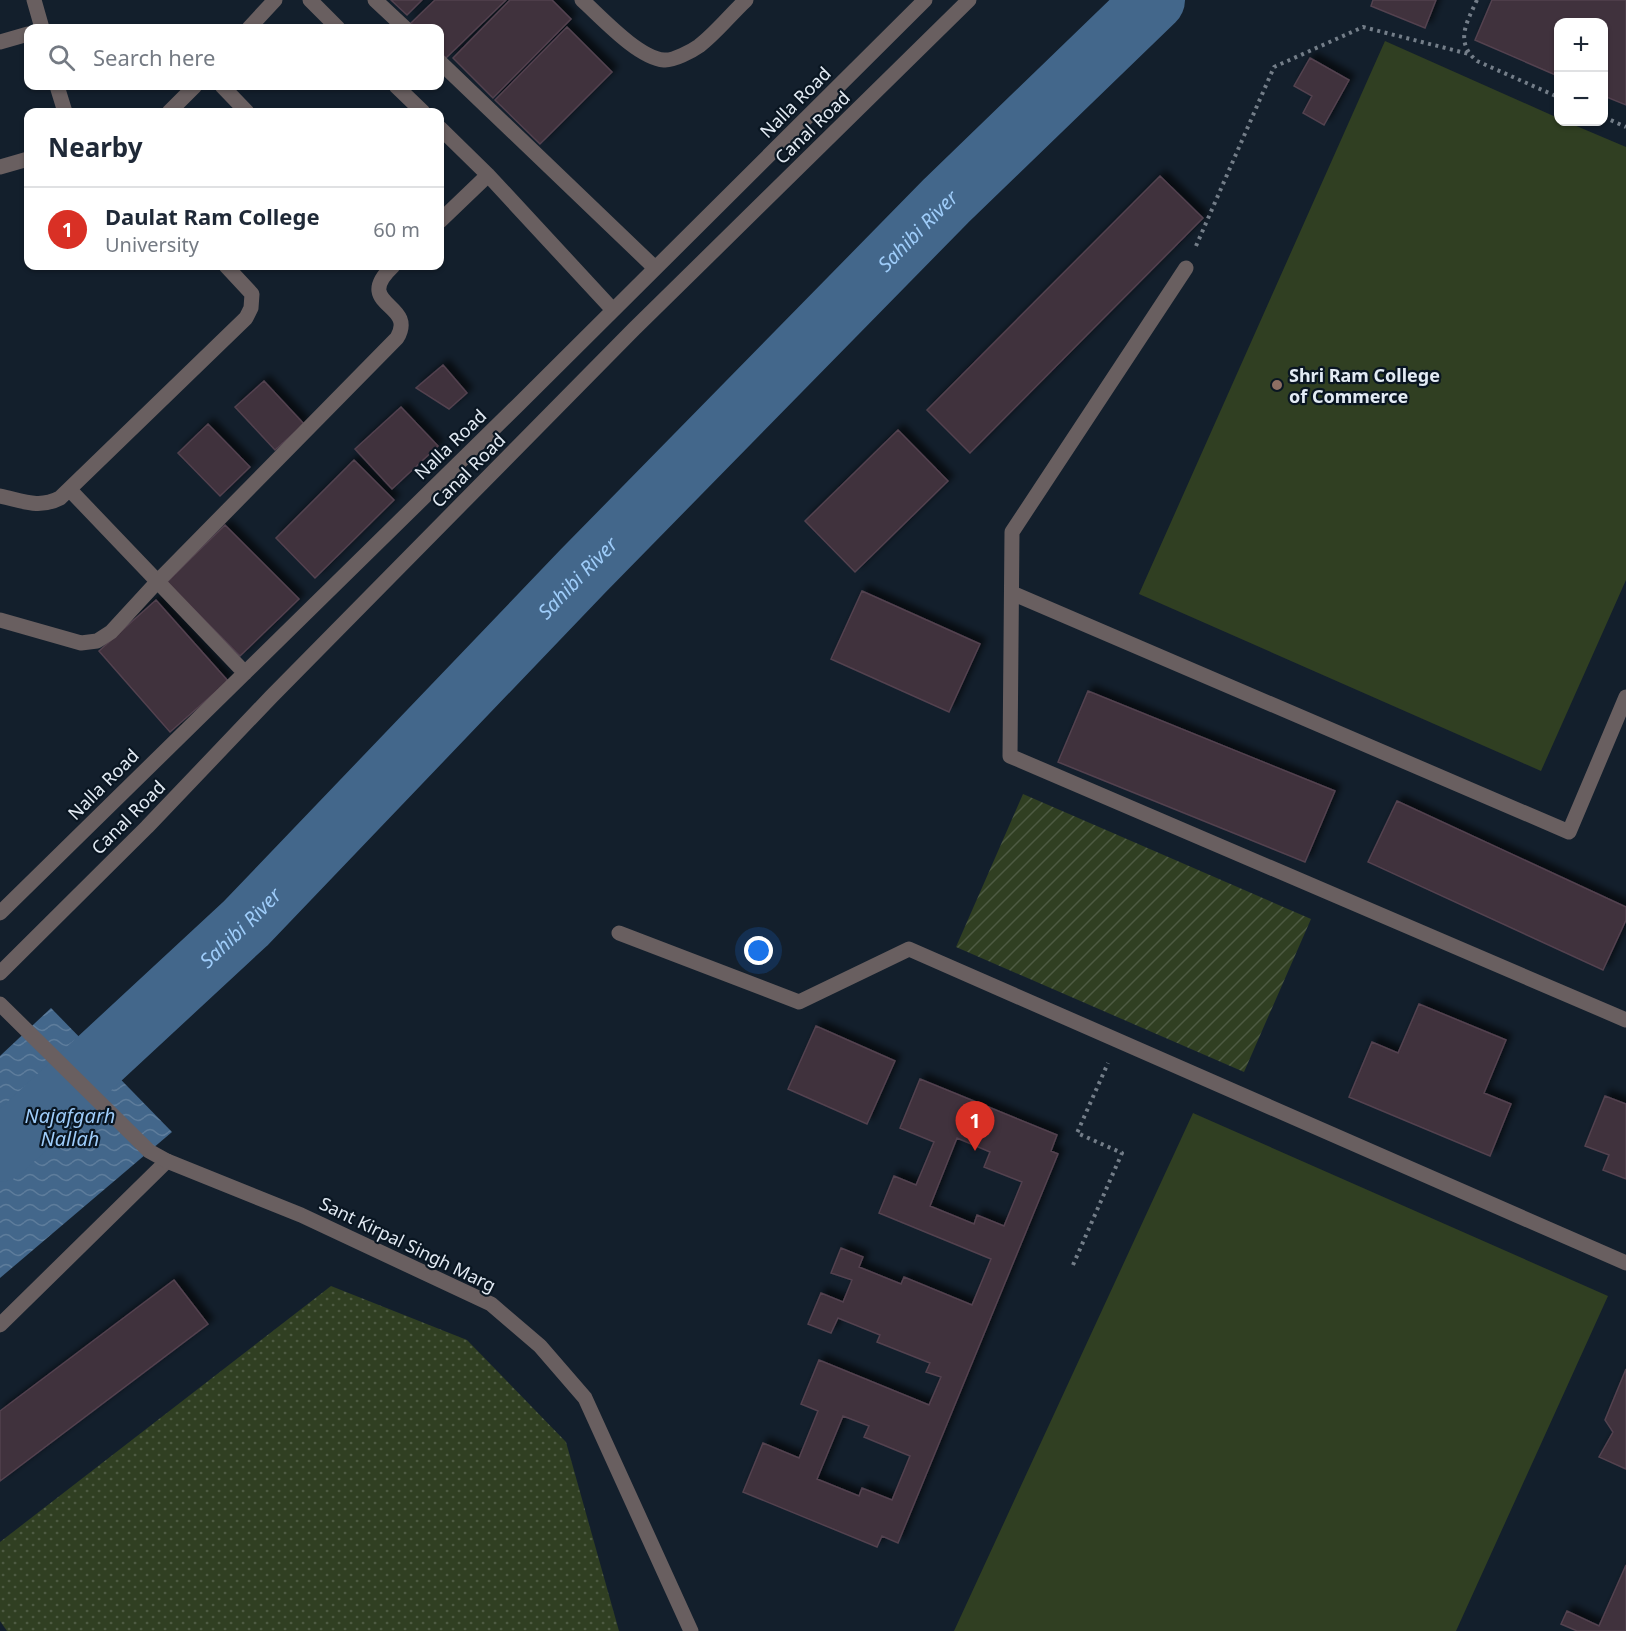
<!DOCTYPE html>
<html lang="en">
<head>
<meta charset="utf-8">
<style>
  :root { --surface:#fff; --page:#f2f2f3; --text:#1f2937; --muted:#747a83; --line:#e0e1e3; --accent:#d93025 }
  body { margin:0; font-family:"Noto Sans",sans-serif; background:var(--page); color:var(--text) }
  .controls { position:absolute; right:18px; top:18px; display:grid; overflow:hidden; border-radius:12px; box-shadow:0 2px 4px #0004 }
  .controls button { width:54px; height:54px; display:grid; place-items:center; padding:0; border:0; border-bottom:2px solid var(--line); background:var(--surface); color:var(--text); font:30px sans-serif }
  .you { position:absolute; left:759px; top:951px; width:21px; height:21px; margin:-15px; border:4px solid #fff; border-radius:50%; background:#1a73e8; box-shadow:0 0 0 9px #1a73e833 }
  .badge { display:grid; place-items:center; width:39px; height:39px; border-radius:50%; background:var(--accent); color:#fff; font-size:20px; font-weight:700 }
  .pin { position:absolute; translate:-50% -50px; filter:drop-shadow(0 2px 3px #0008) }
  .pin::after { content:''; position:absolute; top:32px; width:21px; height:18px; background:inherit; clip-path:polygon(0 0,100% 0,50% 100%) }
  .list { margin:0; padding:0; list-style:none }
  h2 { display:flex; justify-content:space-between; align-items:center; height:78px; margin:0; padding:0 24px; font-size:26px }
  h2 small { font-size:20px; font-weight:400; color:var(--muted) }
  .list li { display:grid; grid-template-columns:39px 1fr auto; gap:18px; align-items:center; box-sizing:border-box; height:84px; padding:0 24px; border-top:2px solid var(--line) }
  .list b { display:block; font-size:22px; white-space:nowrap }
  .list p { margin:0; font-size:20px; white-space:nowrap; color:var(--muted) }
  .list em { font-size:20px; font-style:normal; color:var(--muted) }
  .icon { flex:none; width:33px; height:33px; fill:none; stroke:currentColor; stroke-width:2; stroke-linecap:round; stroke-linejoin:round }
  .map { position:relative; flex:none; width:1626px; height:1631px; overflow:hidden }
  .search { position:absolute; background:var(--surface); box-shadow:0 2px 4px #0004; left:24px; top:24px; width:420px; height:66px; display:flex; align-items:center; gap:15px; box-sizing:border-box; padding:0 21px; border-radius:12px; color:var(--muted); font-size:22px }
  .panel { position:absolute; background:var(--surface); box-shadow:0 2px 4px #0004; left:24px; top:108px; width:420px; height:162px; border-radius:12px }
  .map>svg:first-child { display:block }
</style>
</head>
<body>
<div class="map">
<svg width="1626" height="1631" viewBox="0 0 1626 1631">
  <defs>
    <pattern id="grass-dots" width="8" height="8" patternUnits="userSpaceOnUse" patternTransform="scale(1.5)"><rect width="8" height="8" fill="#303f22"/><path d="M2 2h.1M6 6h.1" fill="none" stroke="#4e5b43" stroke-width="1.8" stroke-linecap="round"/></pattern>
    <pattern id="garden-furrows" width="10" height="10" patternUnits="userSpaceOnUse" patternTransform="scale(1.5)"><rect width="10" height="10" fill="#303f22"/><path d="M-1 1l2-2M0 10L10 0M9 11l2-2" fill="none" stroke="#4e5b43"/></pattern>
    <pattern id="water-waves" width="16" height="10" patternUnits="userSpaceOnUse" patternTransform="scale(1.5)"><rect width="16" height="10" fill="#43678b"/><path d="M0 5q4-4 8 0t8 0" fill="none" stroke="#5e7d9c"/></pattern>
    <filter id="shadow"><feDropShadow dx="5.5" dy="-5.5" stdDeviation="3" flood-color="#0009"/></filter>
  </defs>
  <rect width="100%" height="100%" fill="#131f2c"/>
  <!-- grass -->
  <path fill="url(#grass-dots)" d="M331,1286L467,1340L566,1442L619,1631H7L0,1621V1542Z"/>
  <!-- garden -->
  <path fill="url(#garden-furrows)" d="M1023,794L1311,919L1244,1072L956,947Z"/>
  <!-- pitch -->
  <path fill="#303f22" d="M1385,41L1558,118V122H1567L1626,147V580L1541,771L1139,594Z
    M1193,1113L1608,1296L1456,1631H954Z"/>
  <!-- water -->
  <path fill="url(#water-waves)" d="M51,1008L172,1132L0,1278V1056Z"/>
  <g fill="none" stroke-linecap="round" stroke-linejoin="round">
    <!-- river -->
    <path stroke="#43678b" stroke-width="62" id="s1" d="M0,1151L246,923L583,571L946,201L1154,0"/>
  </g>
  <!-- building -->
  <path fill="#40303c" stroke="#53424f" stroke-width="1.5" fill-rule="evenodd" filter="url(#shadow)" d="M391,0H422L407,15Z
    M435,0H506L446,58L440,52V28H416L411,23Z
    M510,0H552L571,19L493,98L453,58Z
    M1373,0H1436L1425,28L1371,6Z
    M1492,0H1626V105L1604,96V22H1558V76L1475,40Z
    M567,27L612,72L540,144L495,100Z
    M1310,58L1349,80L1324,125L1303,113L1312,96L1294,86Z
    M1160,176L1203,218L970,453L927,410Z
    M443,365L467,393L449,409L416,388Z
    M264,381L304,424L275,450L235,407Z
    M401,407L438,446L392,489L355,449Z
    M208,424L250,467L220,496L178,453Z
    M898,430L948,481L855,572L805,521Z
    M354,460L394,500L315,578L276,538Z
    M225,525L299,599L240,656L167,582Z
    M862,591L980,644L949,712L831,659Z
    M156,600L228,681L170,732L99,651Z
    M1088,691L1335,791L1305,862L1058,762Z
    M1397,801L1626,907V920L1603,970L1368,862Z
    M1419,1004L1506,1040L1484,1093L1511,1104L1490,1156L1349,1097L1372,1042L1398,1053Z
    M816,1026L895,1061L867,1124L788,1089Z
    M920,1079L1057,1135L1051,1151L1058,1154L898,1543L882,1536L877,1547L743,1492L763,1443L799,1458L818,1411L801,1404L819,1360L929,1405L941,1377L926,1372L930,1363L877,1342L880,1335L838,1318L831,1333L808,1324L821,1293L843,1302L852,1280L831,1273L841,1248L863,1257L859,1267L901,1284L904,1277L972,1305L991,1259L879,1213L894,1176L916,1185L934,1142L900,1128ZM957,1138L990,1152L984,1167L1022,1182L1004,1226L977,1215L974,1224L930,1206ZM843,1416L869,1426L864,1437L910,1456L892,1500L862,1488L859,1496L817,1479Z
    M1605,1096L1626,1104V1179L1603,1170L1609,1155L1585,1146Z
    M174,1280L208,1324L0,1481V1411Z
    M1626,1369V1469L1599,1457L1613,1432L1605,1420Z
    M1626,1565V1631H1577L1561,1624L1567,1611L1599,1626Z"/>
  <g fill="none" stroke-linecap="round" stroke-linejoin="round">
    <!-- path -->
    <path stroke="#747e89" stroke-width="4" stroke-dasharray="3 4.5" stroke-linecap="butt" d="M1477,0C1467,22 1454,42 1477,61L1558,97
      M1604,117L1626,127
      M1196,246L1274,67L1363,27L1469,54
      M1073,1265L1122,1153L1077,1133L1108,1063"/>
    <!-- minor -->
    <path stroke="#695f60" stroke-width="15" d="M34,0L42,28
      M310,0L338,28
      M375,0L405,28
      M582,0C601,17 638,58 664,60C673,61 692,51 699,46C716,33 730,15 746,0
      M249,28L275,0
      M0,42L28,34
      M440,62L655,268
      M57,86L65,112
      M222,86L247,112
      M396,86L423,112
      M169,112L195,86
      M440,128L488,175L613,310
      M0,167L28,159
      M440,221L488,175
      M1186,268L1012,532L1010,756L1626,1020
      M70,490L245,673
      M0,496C23,501 39,509 60,498L246,318L251,308L252,294L226,266
      M1012,593L1569,832L1626,697
      M0,620L81,643L97,641L111,632L157,582L397,338C418,303 351,306 393,266
      M0,913L518,405L925,0
      M619,933L799,1002L909,949L1626,1263
      M0,973L147,827L271,697L634,329L969,0
      M0,1325L167,1161"/>
    <!-- tertiary -->
    <path stroke="#695f60" stroke-width="15" d="M0,1004L149,1151L167,1161L301,1215L491,1304L540,1346L585,1398L691,1631"/>
  </g>
  <!-- markers -->
  <circle fill="#8d6e63" stroke="#0a1622" stroke-width="2" cx="1277" cy="385" r="6"/>
  <g text-anchor="middle" dominant-baseline="central" stroke-width="4.5" stroke-linejoin="round" paint-order="stroke">
    <!-- street labels -->
    <g font-size="18" fill="#e3ebf4" stroke="#0a1622">
      <text transform="translate(795 102) rotate(-45)">Nalla Road</text>
      <text transform="translate(812 127) rotate(-44)">Canal Road</text>
      <text transform="translate(450 444) rotate(-44)">Nalla Road</text>
      <text transform="translate(468 470) rotate(-45)">Canal Road</text>
      <text transform="translate(103 784) rotate(-45)">Nalla Road</text>
      <text transform="translate(128 817) rotate(-45)">Canal Road</text>
      <text transform="translate(408 1244) rotate(26)">Sant Kirpal Singh Marg</text>
    </g>
    <!-- poi labels -->
    <g font-size="18" font-weight="bold" fill="#e3ebf4" stroke="#0a1622" text-anchor="start">
      <text x="1289" y="375">Shri Ram College<tspan x="1289" dy="21">of Commerce</tspan></text>
    </g>
    <!-- water labels -->
    <g font-size="20" font-style="italic" fill="#9eccf9" stroke="#0a1622">
      <text stroke="none"><textPath href="#s1" startOffset="1300">Sahibi River</textPath></text>
      <text stroke="none"><textPath href="#s1" startOffset="814">Sahibi River</textPath></text>
      <text stroke="none"><textPath href="#s1" startOffset="328">Sahibi River</textPath></text>
      <text x="70" y="1115">Najafgarh<tspan x="70" dy="23">Nallah</tspan></text>
    </g>
  </g>
</svg>
<div class="controls">
<button>+</button>
<button>−</button>
</div>
<div class="you"></div>
<div class="pin badge" style="left:975px;top:1151px">1</div>
<div class="search"><svg class="icon" aria-label="search" viewBox="0 0 24 24"><circle cx="10" cy="10" r="6"/><path d="M15 15l6 6"/></svg>Search here</div>
<section class="panel">
<h2>Nearby<small></small></h2>
<ul class="list">
<li><span class="badge">1</span><div><b>Daulat Ram College</b><p>University</p></div><em>60 m</em></li>
</ul>
</section>
</div>
</body>
</html>
